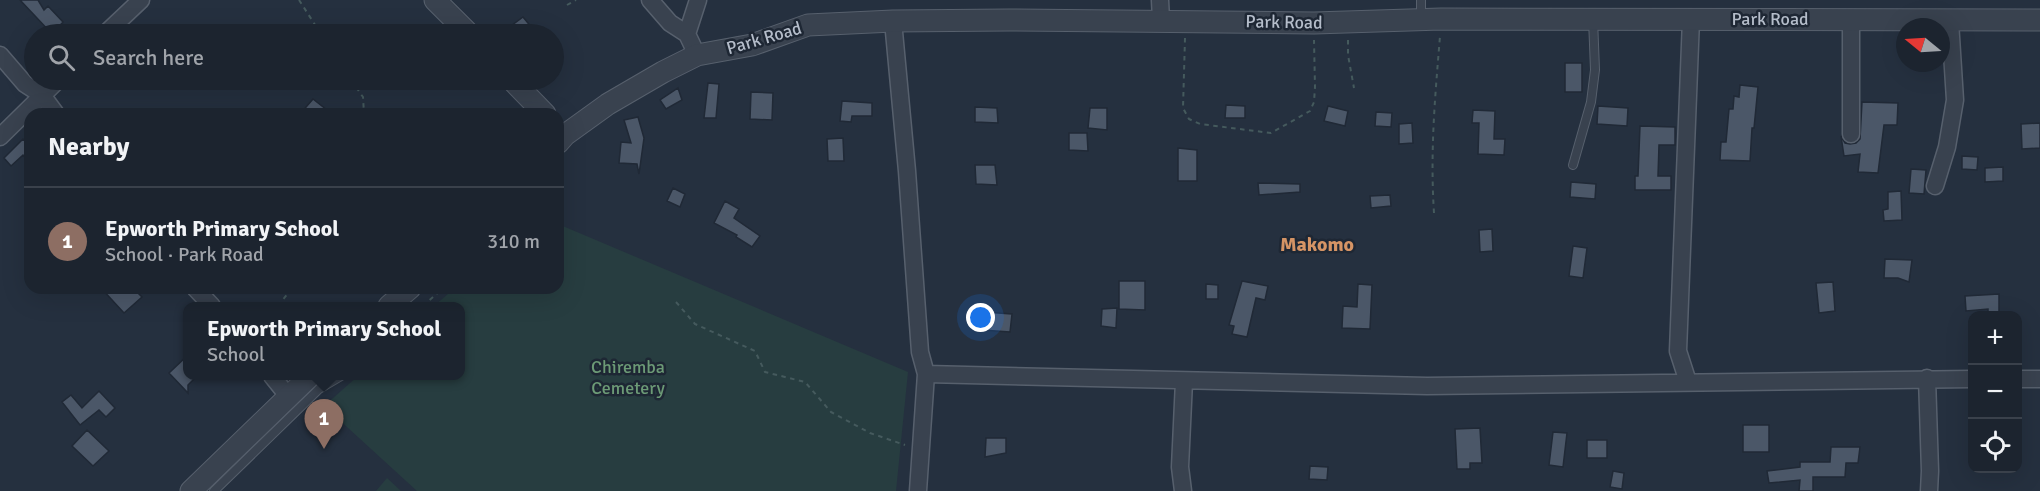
<!DOCTYPE html>
<html lang="en">
<head>
<meta charset="utf-8">
<style>
  :root { --surface:#1c242f; --page:#252c37; --text:#f1f3f6; --muted:#a0a4aa; --line:#3a414b; --accent:#8cb7f8 }
  body { margin:0; font-family:Signika,sans-serif; background:var(--page); color:var(--text) }
  .controls { position:absolute; right:18px; bottom:18px; display:grid; overflow:hidden; border-radius:12px; box-shadow:0 6px 24px #0002 }
  .controls button { width:54px; height:54px; display:grid; place-items:center; padding:0; border:0; border-bottom:2px solid var(--line); background:var(--surface); color:var(--text); font:30px sans-serif }
  .compass { position:absolute; left:1896px; top:18px; width:54px; height:54px; border-radius:50%; background:var(--surface); box-shadow:0 6px 24px #0002; rotate:288deg }
  .you { position:absolute; left:981px; top:318px; width:21px; height:21px; margin:-15px; border:4px solid #fff; border-radius:50%; background:#1a73e8; box-shadow:0 0 0 9px #1a73e833 }
  .badge { display:grid; place-items:center; width:39px; height:39px; border-radius:50%; background:var(--accent); color:#fff; font-size:20px; font-weight:700 }
  .pin { position:absolute; translate:-50% -50px; filter:drop-shadow(0 2px 3px #0008) }
  .pin::after { content:''; position:absolute; top:32px; width:21px; height:18px; background:inherit; clip-path:polygon(0 0,100% 0,50% 100%) }
  .popup { position:absolute; left:183px; top:302px; width:282px; height:78px; box-sizing:border-box; display:grid; place-content:center; border-radius:12px; background:var(--surface); filter:drop-shadow(0 2px 4px #0005); font-size:20px; white-space:nowrap; color:var(--muted) }
  .popup b { font-size:22px; color:var(--text) }
  .popup::after { content:''; position:absolute; left:50%; top:100%; margin-left:-12px; border:12px solid transparent; border-top-color:var(--surface) }
  .list { margin:0; padding:0; list-style:none }
  h2 { display:flex; justify-content:space-between; align-items:center; height:78px; margin:0; padding:0 24px; font-size:26px }
  h2 small { font-size:20px; font-weight:400; color:var(--muted) }
  .list li { display:grid; grid-template-columns:39px 1fr auto; gap:18px; align-items:center; box-sizing:border-box; height:108px; padding:0 24px; border-top:2px solid var(--line) }
  .list b { display:block; font-size:22px; white-space:nowrap }
  .list p { margin:0; font-size:20px; white-space:nowrap; color:var(--muted) }
  .list em { font-size:20px; font-style:normal; color:var(--muted) }
  .icon { flex:none; width:33px; height:33px; fill:none; stroke:currentColor; stroke-width:2; stroke-linecap:round; stroke-linejoin:round }
  .map { position:relative; flex:none; width:2040px; height:491px; overflow:hidden }
  .search { position:absolute; background:var(--surface); box-shadow:0 6px 24px #0002; left:24px; top:24px; width:540px; height:66px; display:flex; align-items:center; gap:15px; box-sizing:border-box; padding:0 21px; border-radius:33px; color:var(--muted); font-size:22px }
  .panel { position:absolute; background:var(--surface); box-shadow:0 6px 24px #0002; left:24px; top:108px; width:540px; height:186px; border-radius:18px }
  .map>svg:first-child { display:block }
</style>
</head>
<body>
<div class="map">
<svg width="2040" height="491" viewBox="0 0 2040 491">
  <rect width="100%" height="100%" fill="#25303f"/>
  <!-- green -->
  <path fill="#273d40" d="M558,224L908,372L896,491H417L324,406L358,376H460V306H434L455,288H558Z
    M387,478L401,491H376Z"/>
  <!-- building -->
  <path fill="#4b5768" stroke="#202936" stroke-width="1.5" d="M20,0H38L44,10L48,6L63,22L52,34Z
    M523,17L537,34H500Z
    M1565,63H1582V92H1565Z
    M708,83L719,84L716,118H704Z
    M1740,85L1758,87L1754,128H1752L1750,161L1720,160L1721,142H1726L1729,109H1733L1734,96L1739,97Z
    M678,88L682,100L666,109L660,100Z
    M751,92L773,93L772,120L750,119Z
    M313,99L332,114H300Z
    M842,101L872,103V116H852L851,122L840,121Z
    M1862,102L1898,103L1897,125H1884L1878,173L1858,172L1860,154L1844,156L1841,136L1845,143L1850,144L1856,143L1860,139Z
    M1226,105L1245,106V118H1225Z
    M1328,106L1348,111L1345,126L1324,121Z
    M1598,106L1628,108L1627,126L1597,124Z
    M975,107L997,108L998,123L975,122Z
    M1090,108H1107V130L1088,128Z
    M1473,110L1495,111L1494,139H1505L1504,155L1478,154L1479,123H1472Z
    M1376,112L1392,113L1391,127L1375,126Z
    M638,117L644,138L639,174L637,164L619,163L621,142L631,143L624,120Z
    M1412,123L1413,143L1399,144V124Z
    M2040,123V148L2022,149L2021,124Z
    M1640,126L1675,127V145H1659L1658,176H1671V190H1635V176H1638Z
    M1069,133H1087L1088,151L1069,150Z
    M843,138L844,161H828L827,139Z
    M23,139L30,146V163L23,155L11,166L4,158Z
    M1178,148L1197,150V181H1178Z
    M1962,156L1978,157L1977,170L1962,169Z
    M975,165H995L997,185L976,184Z
    M2003,167V181L1985,182V168Z
    M1911,169L1926,170L1924,194L1909,193Z
    M1571,182L1596,184L1595,199L1570,197Z
    M1258,183L1300,184V192L1259,195Z
    M673,188L685,194L680,207L667,201Z
    M1901,191L1902,220L1884,221L1883,210L1888,209V192Z
    M1390,195L1391,206L1371,208L1370,196Z
    M725,201L739,209L734,218L760,236L752,247L736,237L737,235L714,223Z
    M1492,229L1493,251L1480,252L1479,230Z
    M1573,246L1587,248L1583,278L1569,276Z
    M1885,259L1912,260L1909,282L1898,278H1884Z
    M1119,281H1145V310L1119,309Z
    M1242,281L1268,286L1265,300L1256,298L1247,337L1232,334L1234,326L1229,325Z
    M1833,282L1835,311L1819,313L1816,283Z
    M1206,284L1218,285V299H1206Z
    M1358,284L1372,285L1370,329L1342,328L1343,306L1357,307Z
    M101,288H133L142,297L124,313Z
    M1999,294V315H1988V309L1966,311L1965,296Z
    M1117,308L1116,328L1101,326L1102,309Z
    M984,312L1012,314L1010,332L982,330Z
    M188,355V375H198L188,385V393L169,373Z
    M99,391L115,408L106,417L99,410L80,425L62,402L71,395L82,408Z
    M1743,425H1769V452H1743Z
    M1480,428L1482,463H1470V469H1457L1455,429Z
    M87,430L109,451L93,466L72,446Z
    M1553,432L1567,433L1563,467L1549,465Z
    M986,438H1006V453L985,457Z
    M1587,440H1607V458H1587Z
    M1831,447H1860L1858,463H1846L1845,477H1813V491H1799L1800,480L1769,483L1767,471L1800,467V462H1830Z
    M1310,466L1328,467L1327,480L1309,479Z
    M1613,471L1624,473L1622,489L1610,487Z"/>
  <g fill="none" stroke-linecap="round" stroke-linejoin="round">
    <defs>
      <path id="service" d="M1421,20V0
        M1573,165L1591,102L1595,70L1593,19
        M214,491L319,389L341,376"/>
      <path id="minor" d="M650,0L670,23L687,34L697,55
        M1160,0L1161,20
        M893,21L907,171L920,352L926,374L918,491
        M105,34L141,0
        M687,34L698,0
        M0,55L25,84L42,95L56,114
        M1851,134V20
        M0,137L58,80
        M1935,186L1947,147L1955,100L1950,21
        M195,288L212,306
        M926,374L1427,386L1972,379
        M272,376L288,396
        M1927,378L1930,471L1929,491
        M2018,379H2040
        M1688,382L1678,351L1691,19
        M1183,491L1180,467L1184,381"/>
      <path id="tertiary" d="M435,0L469,34
        M512,80L545,114
        M558,143L565,135L608,104L663,72L697,55L752,45L808,25L893,21L1009,20L1314,23L1441,19L2040,20
        M389,306L410,288
        M191,491L310,376"/>
    </defs>
    <!-- service casing -->
    <use href="#service" stroke="#57606d" stroke-width="10"/>
    <!-- minor casing -->
    <use href="#minor" stroke="#57606d" stroke-width="19"/>
    <!-- tertiary casing -->
    <use href="#tertiary" stroke="#57606d" stroke-width="23"/>
    <!-- path -->
    <path stroke="#455a5d" stroke-width="2" stroke-dasharray="4.5 4.5" stroke-linecap="butt" d="M299,0L321,34
      M567,5L576,0
      M1185,38L1183,108L1189,119L1200,124L1271,133L1310,111L1314,102L1315,87L1314,40
      M1348,40V55L1354,88
      M351,80L363,97L364,114
      M1434,213C1430,151 1435,98 1440,36
      M676,302L695,324L755,351L765,372L805,382L831,412L870,433L905,445
      M278,306L292,288
      M423,306L443,288"/>
    <!-- service -->
    <use href="#service" stroke="#39424f" stroke-width="8"/>
    <!-- minor -->
    <use href="#minor" stroke="#39424f" stroke-width="16"/>
    <!-- tertiary -->
    <use href="#tertiary" stroke="#39424f" stroke-width="21"/>
  </g>
  <g text-anchor="middle" dominant-baseline="central" stroke-width="5" stroke-linejoin="round" paint-order="stroke">
    <!-- street labels -->
    <g font-size="18" fill="#b5bdca" stroke="#1e2734">
      <text x="1770" y="19">Park Road</text>
      <text transform="translate(1284 22) rotate(1)">Park Road</text>
      <text transform="translate(764 38) rotate(-16)">Park Road</text>
    </g>
    <!-- park labels -->
    <g font-size="18" fill="#6c9a76" stroke="#1e2734">
      <text x="628" y="367">Chiremba<tspan x="628" dy="21">Cemetery</tspan></text>
    </g>
    <!-- neighbourhood labels -->
    <g font-size="20" font-weight="bold" fill="#d59465" stroke="#1e2734">
      <text x="1317" y="244">Makomo</text>
    </g>
  </g>
</svg>
<div class="controls">
<button>+</button>
<button>−</button>
<button><svg class="icon" aria-label="locate" viewBox="0 0 24 24"><circle cx="12" cy="12" r="6"/><path d="M12 2v4M12 18v4M2 12h4M18 12h4"/></svg></button>
</div>
<svg class="compass" viewBox="-18 -18 36 36"><path d="M0-13l5 13h-10z" fill="#e53935"/><path d="M0 13l5-13h-10z" fill="#a0a4aa"/></svg>
<div class="you"></div>
<div class="pin badge" style="left:324px;top:449px;background:#8d6e63">1</div>
<div class="popup"><b>Epworth Primary School</b>School</div>
<div class="search"><svg class="icon" aria-label="search" viewBox="0 0 24 24"><circle cx="10" cy="10" r="6"/><path d="M15 15l6 6"/></svg>Search here</div>
<section class="panel">
<h2>Nearby<small></small></h2>
<ul class="list">
<li><span class="badge" style="background:#8d6e63">1</span><div><b>Epworth Primary School</b><p>School · Park Road</p></div><em>310 m</em></li>
</ul>
</section>
</div>
</body>
</html>
